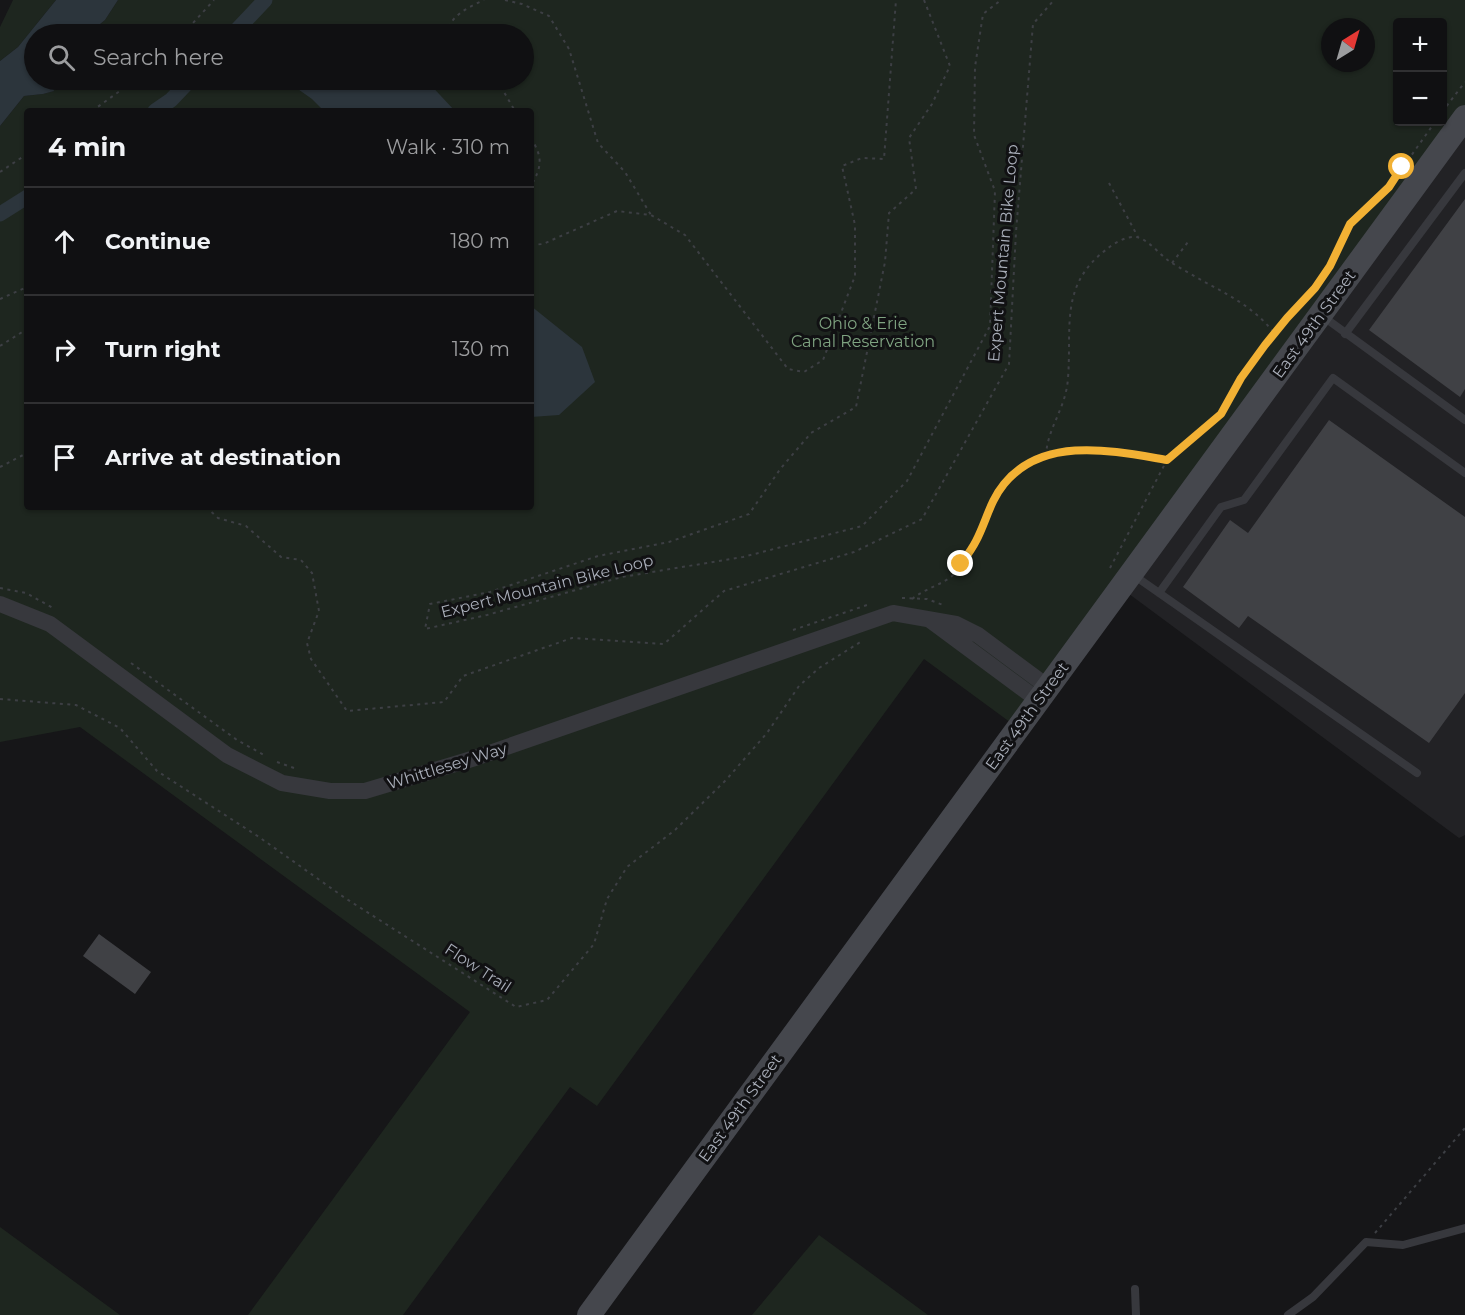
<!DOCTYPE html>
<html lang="en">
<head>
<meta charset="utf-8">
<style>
  :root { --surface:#101012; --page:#19191b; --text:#f1f3f6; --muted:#9c9d9f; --line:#303032 }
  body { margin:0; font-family:Montserrat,sans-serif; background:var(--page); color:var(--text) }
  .controls { position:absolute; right:18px; top:18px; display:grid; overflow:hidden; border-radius:6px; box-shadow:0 2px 4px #0004 }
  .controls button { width:54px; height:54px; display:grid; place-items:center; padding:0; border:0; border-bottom:2px solid var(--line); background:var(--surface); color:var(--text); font:30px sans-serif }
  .compass { position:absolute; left:1321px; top:18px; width:54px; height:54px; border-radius:50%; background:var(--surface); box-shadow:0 2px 4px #0004; rotate:37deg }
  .stop { position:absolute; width:18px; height:18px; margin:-14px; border:4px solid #f2b134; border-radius:50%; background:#fff }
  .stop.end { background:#f2b134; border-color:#fff; box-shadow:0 2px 6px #0008 }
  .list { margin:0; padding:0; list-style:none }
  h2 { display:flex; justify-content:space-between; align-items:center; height:78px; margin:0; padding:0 24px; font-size:26px }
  h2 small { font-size:20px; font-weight:400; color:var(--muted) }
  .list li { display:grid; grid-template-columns:39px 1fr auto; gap:18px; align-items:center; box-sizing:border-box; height:108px; padding:0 24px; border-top:2px solid var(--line) }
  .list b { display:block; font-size:22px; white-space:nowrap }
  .list em { font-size:20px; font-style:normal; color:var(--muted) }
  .icon { flex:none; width:33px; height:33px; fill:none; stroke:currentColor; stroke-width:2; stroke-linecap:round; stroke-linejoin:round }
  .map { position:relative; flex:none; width:1465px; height:1315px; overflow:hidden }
  .search { position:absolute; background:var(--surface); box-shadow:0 2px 4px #0004; left:24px; top:24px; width:510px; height:66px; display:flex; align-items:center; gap:15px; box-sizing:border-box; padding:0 21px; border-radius:33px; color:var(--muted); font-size:22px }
  .panel { position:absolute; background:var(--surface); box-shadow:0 2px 4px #0004; left:24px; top:108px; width:510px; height:402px; border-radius:6px }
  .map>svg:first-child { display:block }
</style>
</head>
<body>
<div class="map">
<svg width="1465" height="1315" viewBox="0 0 1465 1315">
  <rect width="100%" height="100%" fill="#161618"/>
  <!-- built -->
  <path fill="#222225" d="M1465,117V835L1459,838L1121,588Z"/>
  <!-- green -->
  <path fill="#1e261f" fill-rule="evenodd" d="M13,0H56L18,47L0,61V27Z
    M118,0H1465V117L1018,728L924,659L597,1106L570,1087L403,1315H248L470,1012L80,727L0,742V126L24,96L43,94L53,91L51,80H524V34H88L105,20ZM1398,22H1442V122H1398ZM1330,27H1366V63H1330ZM27,111H531V507H27Z
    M0,1227L120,1315H0Z
    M819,1235L928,1315H752Z"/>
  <!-- water -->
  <path fill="#2c353c" d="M56,0H118L105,20L88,34H34V80H51L54,91L43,94L24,96L0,126V61L18,47Z
    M285,80H426L455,111H324L312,99Z
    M531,306L582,347L595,382L559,415L531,417Z"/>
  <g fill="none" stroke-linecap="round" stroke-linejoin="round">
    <!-- canal -->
    <path stroke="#2c353c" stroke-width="15" d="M233,34L265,0
      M155,111L171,100L190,80
      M0,214L27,197"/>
  </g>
  <!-- building -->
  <path fill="#404145" d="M1465,199V389L1460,397L1369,330Z
    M1329,420L1465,517V693L1429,743L1248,616L1239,628L1183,587L1230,520L1248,533Z
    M99,934L151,972L135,994L83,956Z"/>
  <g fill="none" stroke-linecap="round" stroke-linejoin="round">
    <!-- path -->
    <path stroke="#3d3f44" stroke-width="2" stroke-dasharray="3 4.5" stroke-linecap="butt" d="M505,0L522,4L549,16L569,49L598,143L625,172L651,215
      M924,0L950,66L932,104L909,138L916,189L889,213L885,262L856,407L811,433L781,468L749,514L669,542L598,556L490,592L430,604L425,629L487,615L622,577L743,557L862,526L907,481L990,326L995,191L974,135L975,67L983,14L1001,0
      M183,34L214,0
      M446,34C451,15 467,8 484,0
      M497,80L515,111
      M92,111L135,80
      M1442,112L1465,82
      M531,138C543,158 542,166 531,186
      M0,172L27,154
      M1109,183L1138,237
      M531,245L543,244L617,211L651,215L685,235L788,369L804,372L823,360L855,276V225L842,166L862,158L884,159L896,0
      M1172,263L1188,242
      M0,299L27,287
      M0,346L27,329
      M1046,456C1047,428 1066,409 1068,378C1072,327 1059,285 1107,249C1114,243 1126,236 1136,237C1148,239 1159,254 1169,261C1175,265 1182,269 1189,273C1219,291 1251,303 1274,333
      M0,467L27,453
      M206,507L218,518L246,526L281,557L301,560L312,573L319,611L307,643L311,659L347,711L444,702L463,676L572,638L664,644L724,591L854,552L922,519L1009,364L1016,232L1033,24L1054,0
      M1110,568L1167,460L1221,414L1241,378L1265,345L1287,318L1315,288L1330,266L1350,224L1389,187L1435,122
      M0,588L26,593L55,609
      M902,598L927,599L943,605
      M912,599C926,588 941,585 952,576C967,565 982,526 989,508C1008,464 1058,445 1104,450C1125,452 1146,456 1167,460
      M793,630L867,605
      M131,663L237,740L264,755
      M0,699L76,705L120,728L157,771L259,837L345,898L516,1007L547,1000L594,944L607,899L627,867L675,830L726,780L767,733L799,686L819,668L862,641
      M277,762L297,769
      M1375,1233L1465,1128"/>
    <!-- lane -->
    <path stroke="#37383d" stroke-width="8" d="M1321,315L1465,420
      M1345,334L1465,173
      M1132,574L1417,773
      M1159,593L1221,507L1244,500L1333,378L1465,473
      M1135,1289L1136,1315
      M1288,1315L1313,1297L1366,1242L1403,1245L1465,1228"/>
    <!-- street -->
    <path stroke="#37383d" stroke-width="16" d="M0,604L50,624L227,755L282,783L330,791H365L475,758L893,613L956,624L978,635L1048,687
      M930,620L1038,700"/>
    <!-- secondary -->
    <path stroke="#45474d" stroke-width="24" d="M589,1315L1465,117"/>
  </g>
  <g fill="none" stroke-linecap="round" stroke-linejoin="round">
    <!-- route -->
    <path stroke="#f2b134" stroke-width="8" d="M961,564C966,557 972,549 976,541C986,522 990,501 1004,484C1044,435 1114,451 1167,460L1221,414L1241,378L1265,345L1287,318L1315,288L1330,266L1350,224L1389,187L1402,167"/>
  </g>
  <g text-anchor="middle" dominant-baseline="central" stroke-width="6" stroke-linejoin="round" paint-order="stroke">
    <!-- street labels -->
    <g font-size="16" fill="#a8adb8" stroke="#111113">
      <text transform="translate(1003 253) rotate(-85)">Expert Mountain Bike Loop</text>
      <text transform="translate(1314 324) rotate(-54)">East 49th Street</text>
      <text transform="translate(547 586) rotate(-14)">Expert Mountain Bike Loop</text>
      <text transform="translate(1027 716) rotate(-54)">East 49th Street</text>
      <text transform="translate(447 766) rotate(-17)">Whittlesey Way</text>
      <text transform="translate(478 968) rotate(33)">Flow Trail</text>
      <text transform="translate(740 1108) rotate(-54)">East 49th Street</text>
    </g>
    <!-- park labels -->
    <g font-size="16" fill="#7fa381" stroke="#111113">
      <text x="863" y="323">Ohio &amp; Erie<tspan x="863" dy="18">Canal Reservation</tspan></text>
    </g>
  </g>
</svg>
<div class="controls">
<button>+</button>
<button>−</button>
</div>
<svg class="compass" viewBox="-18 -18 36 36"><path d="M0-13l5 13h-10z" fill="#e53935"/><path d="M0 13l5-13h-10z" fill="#9c9d9f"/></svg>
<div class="stop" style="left:1402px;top:167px"></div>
<div class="stop end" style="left:961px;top:564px"></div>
<div class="search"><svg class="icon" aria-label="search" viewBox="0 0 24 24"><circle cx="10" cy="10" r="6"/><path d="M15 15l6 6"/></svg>Search here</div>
<section class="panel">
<h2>4 min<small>Walk · 310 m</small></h2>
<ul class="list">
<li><svg class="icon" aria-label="ahead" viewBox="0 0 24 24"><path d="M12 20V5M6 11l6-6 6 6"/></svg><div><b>Continue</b></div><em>180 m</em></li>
<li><svg class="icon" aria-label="right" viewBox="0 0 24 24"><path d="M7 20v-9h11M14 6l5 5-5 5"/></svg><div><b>Turn right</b></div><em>130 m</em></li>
<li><svg class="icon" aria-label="arrive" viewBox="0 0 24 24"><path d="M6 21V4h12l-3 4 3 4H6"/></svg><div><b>Arrive at destination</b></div></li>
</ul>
</section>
</div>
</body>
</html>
